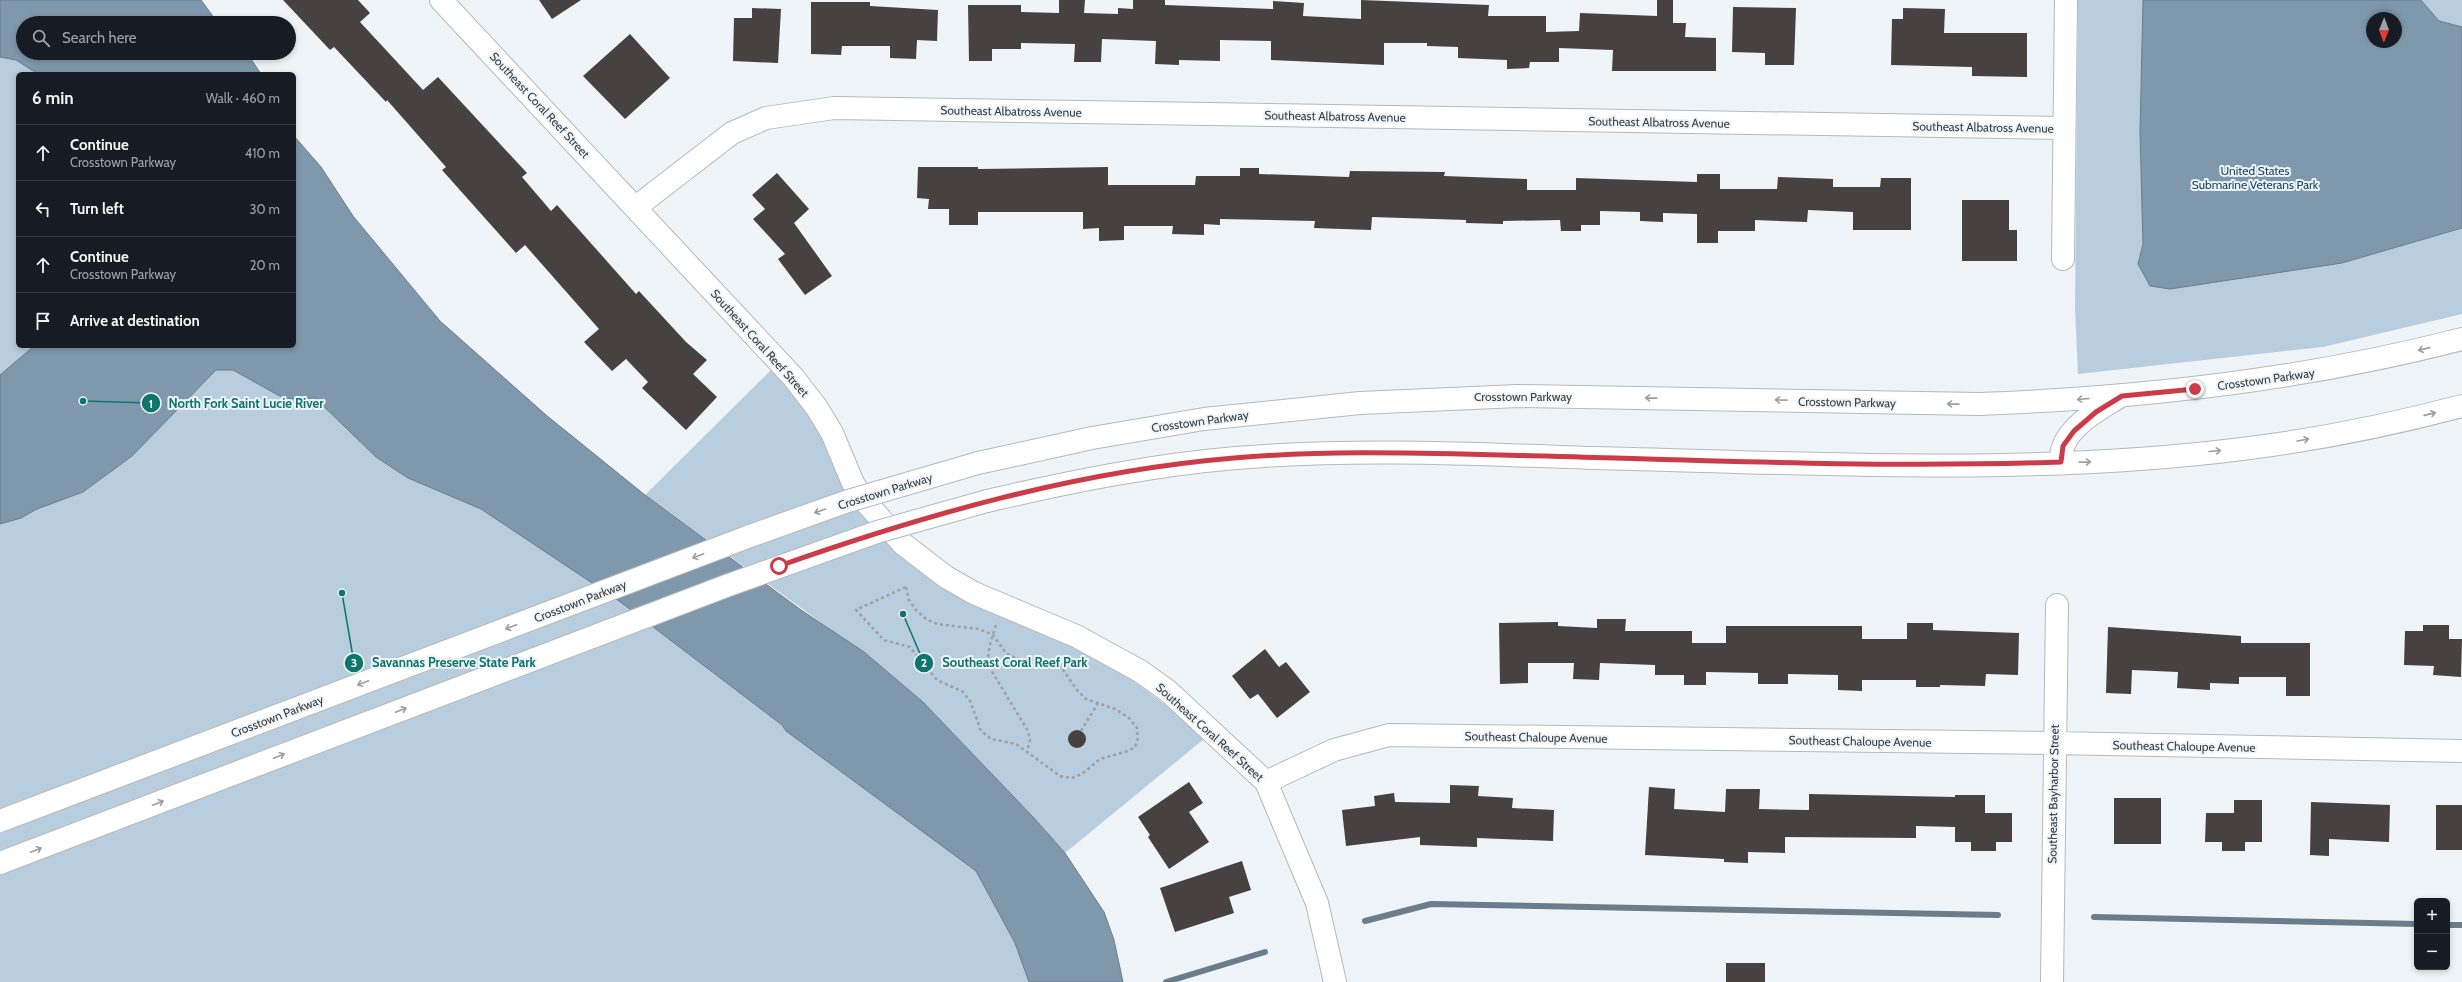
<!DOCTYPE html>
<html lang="en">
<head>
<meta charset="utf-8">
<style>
  :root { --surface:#171b24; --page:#20242c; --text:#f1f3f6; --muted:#9ea1a6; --line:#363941 }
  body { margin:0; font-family:Cabin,sans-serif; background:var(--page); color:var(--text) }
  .controls { position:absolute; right:12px; bottom:12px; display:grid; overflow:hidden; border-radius:6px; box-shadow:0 2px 6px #0003 }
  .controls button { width:36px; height:36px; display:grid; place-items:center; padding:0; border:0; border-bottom:1px solid var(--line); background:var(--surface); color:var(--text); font:20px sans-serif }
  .compass { position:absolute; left:2366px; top:12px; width:36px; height:36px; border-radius:50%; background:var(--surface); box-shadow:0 2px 6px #0003; rotate:181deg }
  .stop { position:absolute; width:12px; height:12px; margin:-9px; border:3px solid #cc3c48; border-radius:50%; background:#fff }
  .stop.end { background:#cc3c48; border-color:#fff; box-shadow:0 1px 4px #0008 }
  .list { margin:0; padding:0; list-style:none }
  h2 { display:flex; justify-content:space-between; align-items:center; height:52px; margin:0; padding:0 16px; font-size:17px }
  h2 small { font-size:13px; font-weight:400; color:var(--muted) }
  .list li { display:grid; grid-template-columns:26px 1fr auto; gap:12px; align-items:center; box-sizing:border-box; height:56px; padding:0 16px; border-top:1px solid var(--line) }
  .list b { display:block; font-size:15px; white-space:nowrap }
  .list p { margin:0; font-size:13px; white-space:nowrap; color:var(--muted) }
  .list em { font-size:13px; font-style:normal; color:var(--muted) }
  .icon { flex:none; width:22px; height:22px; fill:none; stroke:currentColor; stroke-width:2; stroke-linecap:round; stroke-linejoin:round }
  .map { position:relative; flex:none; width:2462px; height:982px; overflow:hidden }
  .search { position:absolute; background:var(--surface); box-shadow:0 2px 6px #0003; left:16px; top:16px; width:280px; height:44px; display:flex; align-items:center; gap:10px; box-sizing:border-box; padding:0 14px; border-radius:22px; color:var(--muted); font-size:15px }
  .panel { position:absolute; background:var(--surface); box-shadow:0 2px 6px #0003; left:16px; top:72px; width:280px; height:276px; border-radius:6px }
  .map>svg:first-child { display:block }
</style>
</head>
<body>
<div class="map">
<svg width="2462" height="982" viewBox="0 0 2462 982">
  <rect width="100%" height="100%" fill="#eff4f8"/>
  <!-- green -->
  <path fill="#b8cddd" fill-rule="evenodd" d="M0,0L23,23V53L139,74H18V346H294L937,791L1077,982H0Z
    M2078,0H2462V314L2323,347L2078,374L2075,309ZM2372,18H2396V42H2372Z
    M773,368L795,390L816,425L947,587L1006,619L1057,638L1105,660L1178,714L1204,739L1065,853L1034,818L923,702L877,663L645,495Z"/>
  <!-- water -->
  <path fill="#7f98ac" stroke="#6b7d8b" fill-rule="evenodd" d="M0,0H201L218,23H23V53H247L261,74H38L16,60L0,57Z
    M2143,0H2421L2439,21L2462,27V228L2342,263L2170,289L2150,286L2138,264L2143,244L2140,132ZM2372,18H2396V42H2372Z
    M294,136L321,167L353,216L440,321L546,415L645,495L801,610L864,652L923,702L1034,818L1065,853L1104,912L1114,940L1123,982H1029L1015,943L976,871L786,731L782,725L619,601L481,509L408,478L376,457L315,398L285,399L233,370H216L132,456L83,492L37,509L21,518L0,524V375L34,346H294Z"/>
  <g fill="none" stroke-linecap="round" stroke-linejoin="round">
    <!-- stream -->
    <path stroke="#6b7d8b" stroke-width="6" d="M2094,917L2417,924
      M1365,921L1431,904L1998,915
      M2447,925H2462
      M1166,982L1265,952"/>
  </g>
  <!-- building -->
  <path fill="#474141" d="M283,0H358L370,13L360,22L423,90L438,77L527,173L522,177L551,211L557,205L636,294L639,291L686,342L707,360L693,374L717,397L686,430L642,388L648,382L626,359L612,371L584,342L599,329L525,245L516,253L442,170L446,167L387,100L386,102L334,47L330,50Z
    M539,0H581L552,19Z
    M1059,0H1085L1084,13L1118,14V8L1133,9V0H1165V5L1273,9V1L1304,3L1303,16L1361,19V0L1489,5L1488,16H1546V32L1579,31L1580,13L1657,16V0H1673V23H1686L1685,37L1716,38V71H1612L1613,50L1559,48V62H1530L1529,68L1507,69V60L1458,58V47L1427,46V43H1384V65L1271,60V41L1220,40V61L1179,60V65L1155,64L1156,41L1102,39L1101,62H1074L1075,44L1021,43V49H992V61H969L968,5H1021V12L1059,13Z
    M811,2H870V6L938,10L937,41L917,40L916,59L890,58V46H842L841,55L811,54Z
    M1733,7L1796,8L1794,65H1765V53L1732,52Z
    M752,8L781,9L778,63L733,61L734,18H752Z
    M1903,8L1945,9L1944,33H2027V77L1972,76V67L1891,65L1892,19H1903Z
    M630,34L670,78L625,119L583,76Z
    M918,167H978V169L1108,167V185H1195L1196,176H1240V168H1259V174L1349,177L1350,171L1445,172L1444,176L1527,179V190H1576V178L1697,182V174H1720V189H1777L1778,177L1833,179V187H1880L1881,178H1911V230H1853V212L1808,210L1807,222L1755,220V231H1718V243H1697V214L1663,213V222L1640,221V212L1600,211V225H1581V231H1561L1560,220L1503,221V224L1466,223V220L1372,217L1371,230L1314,228L1315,221L1220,219V225L1204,224V235L1172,234L1173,226H1124V240L1099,241V228L1083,229V212H978V225H949V209H928L929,199L917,198Z
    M777,173L809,209L794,223L832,276L805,295L778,259L785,254L753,219L765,209L752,195Z
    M1962,200H2009V230H2017V261H1962Z
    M1597,619H1626L1625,631H1692V643H1726V626H1862V639H1907V623H1933V630L2019,633L2018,675L1986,674L1985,686L1940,685V687H1916V680H1862V691L1838,690V675L1788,674V684H1758V673L1706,672V685H1684V675H1655V665L1600,663L1599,680L1573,679L1574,663H1528V683L1500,684L1499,623L1558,622V626L1597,628Z
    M2423,625H2449V639H2462L2461,677L2433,675L2434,666L2404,665L2405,631H2423Z
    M2108,627L2241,636V643H2310V696H2286V677H2239V684L2210,683V690L2177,688L2178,672L2132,670L2131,694L2106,693Z
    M1265,649L1279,667L1286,662L1310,692L1277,718L1258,694L1250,699L1232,676Z
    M1068 739a9 9 0 1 1 18 0a9 9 0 1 1-18 0Z
    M1189,782L1203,803L1189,812L1209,842L1169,869L1148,837L1150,835L1138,817Z
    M1450,785L1479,786L1478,796L1513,798L1512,808L1554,810L1553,841L1477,838V847L1420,845V837L1346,846L1342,810L1375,806L1374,796L1394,793L1395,802L1450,803Z
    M1649,787L1675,789L1674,809L1725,812L1726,789H1760L1759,809L1809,810V794L1955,797V795H1985V813H2012V842H1996V851H1971V842H1955V827L1916,826V838L1785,837V853L1748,852V863L1724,862V859L1645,855Z
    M2114,798H2161V844H2114Z
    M2234,800H2262V842H2245V851H2222V842H2205L2206,813H2234Z
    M2311,802L2390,805L2389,842L2329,839V856L2310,855Z
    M2436,805H2462V850H2436Z
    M1242,861L1251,890L1229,897L1234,913L1175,932L1160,888Z
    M1726,963H1765V982H1726Z"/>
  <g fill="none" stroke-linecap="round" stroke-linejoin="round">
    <defs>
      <path id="street" d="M441,0L794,378L817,408L832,433L853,483L863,499L903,544L946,577L974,593L1076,636L1140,671L1168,691L1266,782L1317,903L1335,982
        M636,207L732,133L766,118L834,108L2064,128
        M2063,259L2066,0
        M1266,782L1334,750L1389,735L2054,743L2462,751
        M2052,982L2057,605"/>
      <path id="secondary" d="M2061,462C2061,457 2061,451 2063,447C2071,424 2100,409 2119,397
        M978,463L1092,438L1204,419L1360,403L1518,396L1979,404C2142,398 2304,380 2462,339
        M987,501C1069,482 1152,465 1236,458C1356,448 1475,454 1594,458C1810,463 2028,476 2242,449C2316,440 2390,425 2462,406"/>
    </defs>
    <!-- street casing -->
    <use href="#street" stroke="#b4b9bc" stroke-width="24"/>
    <!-- secondary casing -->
    <use href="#secondary" stroke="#b4b9bc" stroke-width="24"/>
    <!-- path -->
    <path stroke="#9da1a4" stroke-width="2.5" stroke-dasharray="3 3" stroke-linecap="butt" d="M906,587L909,600L916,610L926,619L937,624L979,629L993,635L1006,653L1017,659L1051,661L1061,667L1077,690L1086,699L1115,709L1129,718L1137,728L1138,738L1135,747L1128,751L1100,759L1082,774L1072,778L1060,776L1016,744L991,739L981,731L970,701L963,692L937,680L910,647L884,640L856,610Z
      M996,625C991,641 985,654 991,670L1028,731L1030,740L1027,751
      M1081,731L1098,703"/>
    <!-- street -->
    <use href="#street" stroke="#fff" stroke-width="22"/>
    <!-- secondary -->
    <use href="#secondary" stroke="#fff" stroke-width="22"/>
    <defs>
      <path id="secondary-bridge" d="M0,821L750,536L848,501L978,463
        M0,863L726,586L877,532L987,501"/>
    </defs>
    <!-- secondary-bridge casing -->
    <use href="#secondary-bridge" stroke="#b4b9bc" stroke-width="24" stroke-linecap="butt"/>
    <!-- secondary-bridge -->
    <use href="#secondary-bridge" stroke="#fff" stroke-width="22"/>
  </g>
  <!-- one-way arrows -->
  <defs><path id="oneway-shaft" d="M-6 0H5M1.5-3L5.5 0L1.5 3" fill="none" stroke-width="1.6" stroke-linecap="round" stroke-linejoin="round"/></defs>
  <g stroke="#9d9e9f">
    <use href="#oneway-shaft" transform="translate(2424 349) rotate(167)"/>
    <use href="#oneway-shaft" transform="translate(1651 398) rotate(-179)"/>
    <use href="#oneway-shaft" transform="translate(2083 399) rotate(175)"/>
    <use href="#oneway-shaft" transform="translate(1781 400) rotate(-179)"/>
    <use href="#oneway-shaft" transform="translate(1953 404) rotate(-179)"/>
    <use href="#oneway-shaft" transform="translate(2430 414) rotate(-13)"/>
    <use href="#oneway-shaft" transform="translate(2303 440) rotate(-10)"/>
    <use href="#oneway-shaft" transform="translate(2215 451) rotate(-5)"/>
    <use href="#oneway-shaft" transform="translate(2085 462) rotate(-1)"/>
    <use href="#oneway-shaft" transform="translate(820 511) rotate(161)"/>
    <use href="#oneway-shaft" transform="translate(698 556) rotate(159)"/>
    <use href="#oneway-shaft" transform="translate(511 627) rotate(159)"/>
    <use href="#oneway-shaft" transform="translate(363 683) rotate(159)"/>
    <use href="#oneway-shaft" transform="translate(401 710) rotate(-21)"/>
    <use href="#oneway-shaft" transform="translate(279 756) rotate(-21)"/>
    <use href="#oneway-shaft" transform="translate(158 803) rotate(-21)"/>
    <use href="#oneway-shaft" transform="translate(36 850) rotate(-21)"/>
  </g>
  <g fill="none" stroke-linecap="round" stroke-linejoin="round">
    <!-- route -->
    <path stroke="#cc3c48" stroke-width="5" d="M779,566C927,514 1078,471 1234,458C1338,449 1442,454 1546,456C1718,461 1889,468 2061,462L2063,446L2074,431L2096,412L2122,396L2195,389"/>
  </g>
  <g text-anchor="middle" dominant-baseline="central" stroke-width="4" stroke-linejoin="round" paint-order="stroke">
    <!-- street labels -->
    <g font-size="12" fill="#3b3d3f" stroke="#eff4f8">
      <text transform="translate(540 105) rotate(47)">Southeast Coral Reef Street</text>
      <text transform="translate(1011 111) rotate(1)">Southeast Albatross Avenue</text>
      <text transform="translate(1335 116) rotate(1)">Southeast Albatross Avenue</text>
      <text transform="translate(1659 122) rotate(1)">Southeast Albatross Avenue</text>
      <text transform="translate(1983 127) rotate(1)">Southeast Albatross Avenue</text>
      <text transform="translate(760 343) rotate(48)">Southeast Coral Reef Street</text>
      <text transform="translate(2266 379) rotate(-8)">Crosstown Parkway</text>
      <text x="1523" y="396">Crosstown Parkway</text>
      <text transform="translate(1847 402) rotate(1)">Crosstown Parkway</text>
      <text transform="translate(1200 421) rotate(-8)">Crosstown Parkway</text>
      <text transform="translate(885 491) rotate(-17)">Crosstown Parkway</text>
      <text transform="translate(580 601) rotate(-21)">Crosstown Parkway</text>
      <text transform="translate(277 716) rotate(-21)">Crosstown Parkway</text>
      <text transform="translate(1210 732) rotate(42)">Southeast Coral Reef Street</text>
      <text transform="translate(1536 737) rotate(1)">Southeast Chaloupe Avenue</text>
      <text transform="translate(1860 741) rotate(1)">Southeast Chaloupe Avenue</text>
      <text transform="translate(2184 746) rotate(1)">Southeast Chaloupe Avenue</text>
      <text transform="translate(2053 794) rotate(-89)">Southeast Bayharbor Street</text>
    </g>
    <!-- park labels -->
    <g font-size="12" fill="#184462" stroke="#eff4f8">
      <text x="2255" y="170">United States<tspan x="2255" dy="14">Submarine Veterans Park</tspan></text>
    </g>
  </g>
  <!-- callouts -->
  <path fill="none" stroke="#0f766e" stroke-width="1.5" d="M83 401L151 403M903 614L924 663M342 593L354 663"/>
  <g fill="#0f766e" stroke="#eff4f8" stroke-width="1.5">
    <circle cx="83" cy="401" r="4"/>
    <circle cx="903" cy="614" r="4"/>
    <circle cx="342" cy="593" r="4"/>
    <circle cx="151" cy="403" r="10"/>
    <circle cx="924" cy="663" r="10"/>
    <circle cx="354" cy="663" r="10"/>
  </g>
  <g font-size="12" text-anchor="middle" font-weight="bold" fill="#fff">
    <text x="151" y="408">1</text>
    <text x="924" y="667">2</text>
    <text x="354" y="667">3</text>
  </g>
  <g font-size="13" text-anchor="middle" font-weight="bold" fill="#0f766e" stroke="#eff4f8" stroke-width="4" stroke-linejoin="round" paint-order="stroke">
    <text x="246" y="408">North Fork Saint Lucie River</text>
    <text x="1015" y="667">Southeast Coral Reef Park</text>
    <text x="454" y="667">Savannas Preserve State Park</text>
  </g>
</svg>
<div class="controls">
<button>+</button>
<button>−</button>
</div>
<svg class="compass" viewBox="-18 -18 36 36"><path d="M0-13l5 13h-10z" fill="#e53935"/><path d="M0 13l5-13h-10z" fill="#9ea1a6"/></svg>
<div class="stop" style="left:779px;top:566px"></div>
<div class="stop end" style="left:2195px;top:389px"></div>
<div class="search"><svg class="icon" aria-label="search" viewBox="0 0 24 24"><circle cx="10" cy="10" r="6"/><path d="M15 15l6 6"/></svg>Search here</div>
<section class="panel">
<h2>6 min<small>Walk · 460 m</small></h2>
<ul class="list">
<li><svg class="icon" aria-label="ahead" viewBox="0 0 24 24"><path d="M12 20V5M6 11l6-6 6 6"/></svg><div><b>Continue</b><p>Crosstown Parkway</p></div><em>410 m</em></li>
<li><svg class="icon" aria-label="left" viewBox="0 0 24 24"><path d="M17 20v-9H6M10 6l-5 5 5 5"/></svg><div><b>Turn left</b></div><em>30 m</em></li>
<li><svg class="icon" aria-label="ahead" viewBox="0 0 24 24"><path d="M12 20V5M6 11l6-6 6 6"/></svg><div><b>Continue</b><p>Crosstown Parkway</p></div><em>20 m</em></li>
<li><svg class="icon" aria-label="arrive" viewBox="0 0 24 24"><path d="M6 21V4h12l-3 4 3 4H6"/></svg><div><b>Arrive at destination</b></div></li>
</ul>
</section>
</div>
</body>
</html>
